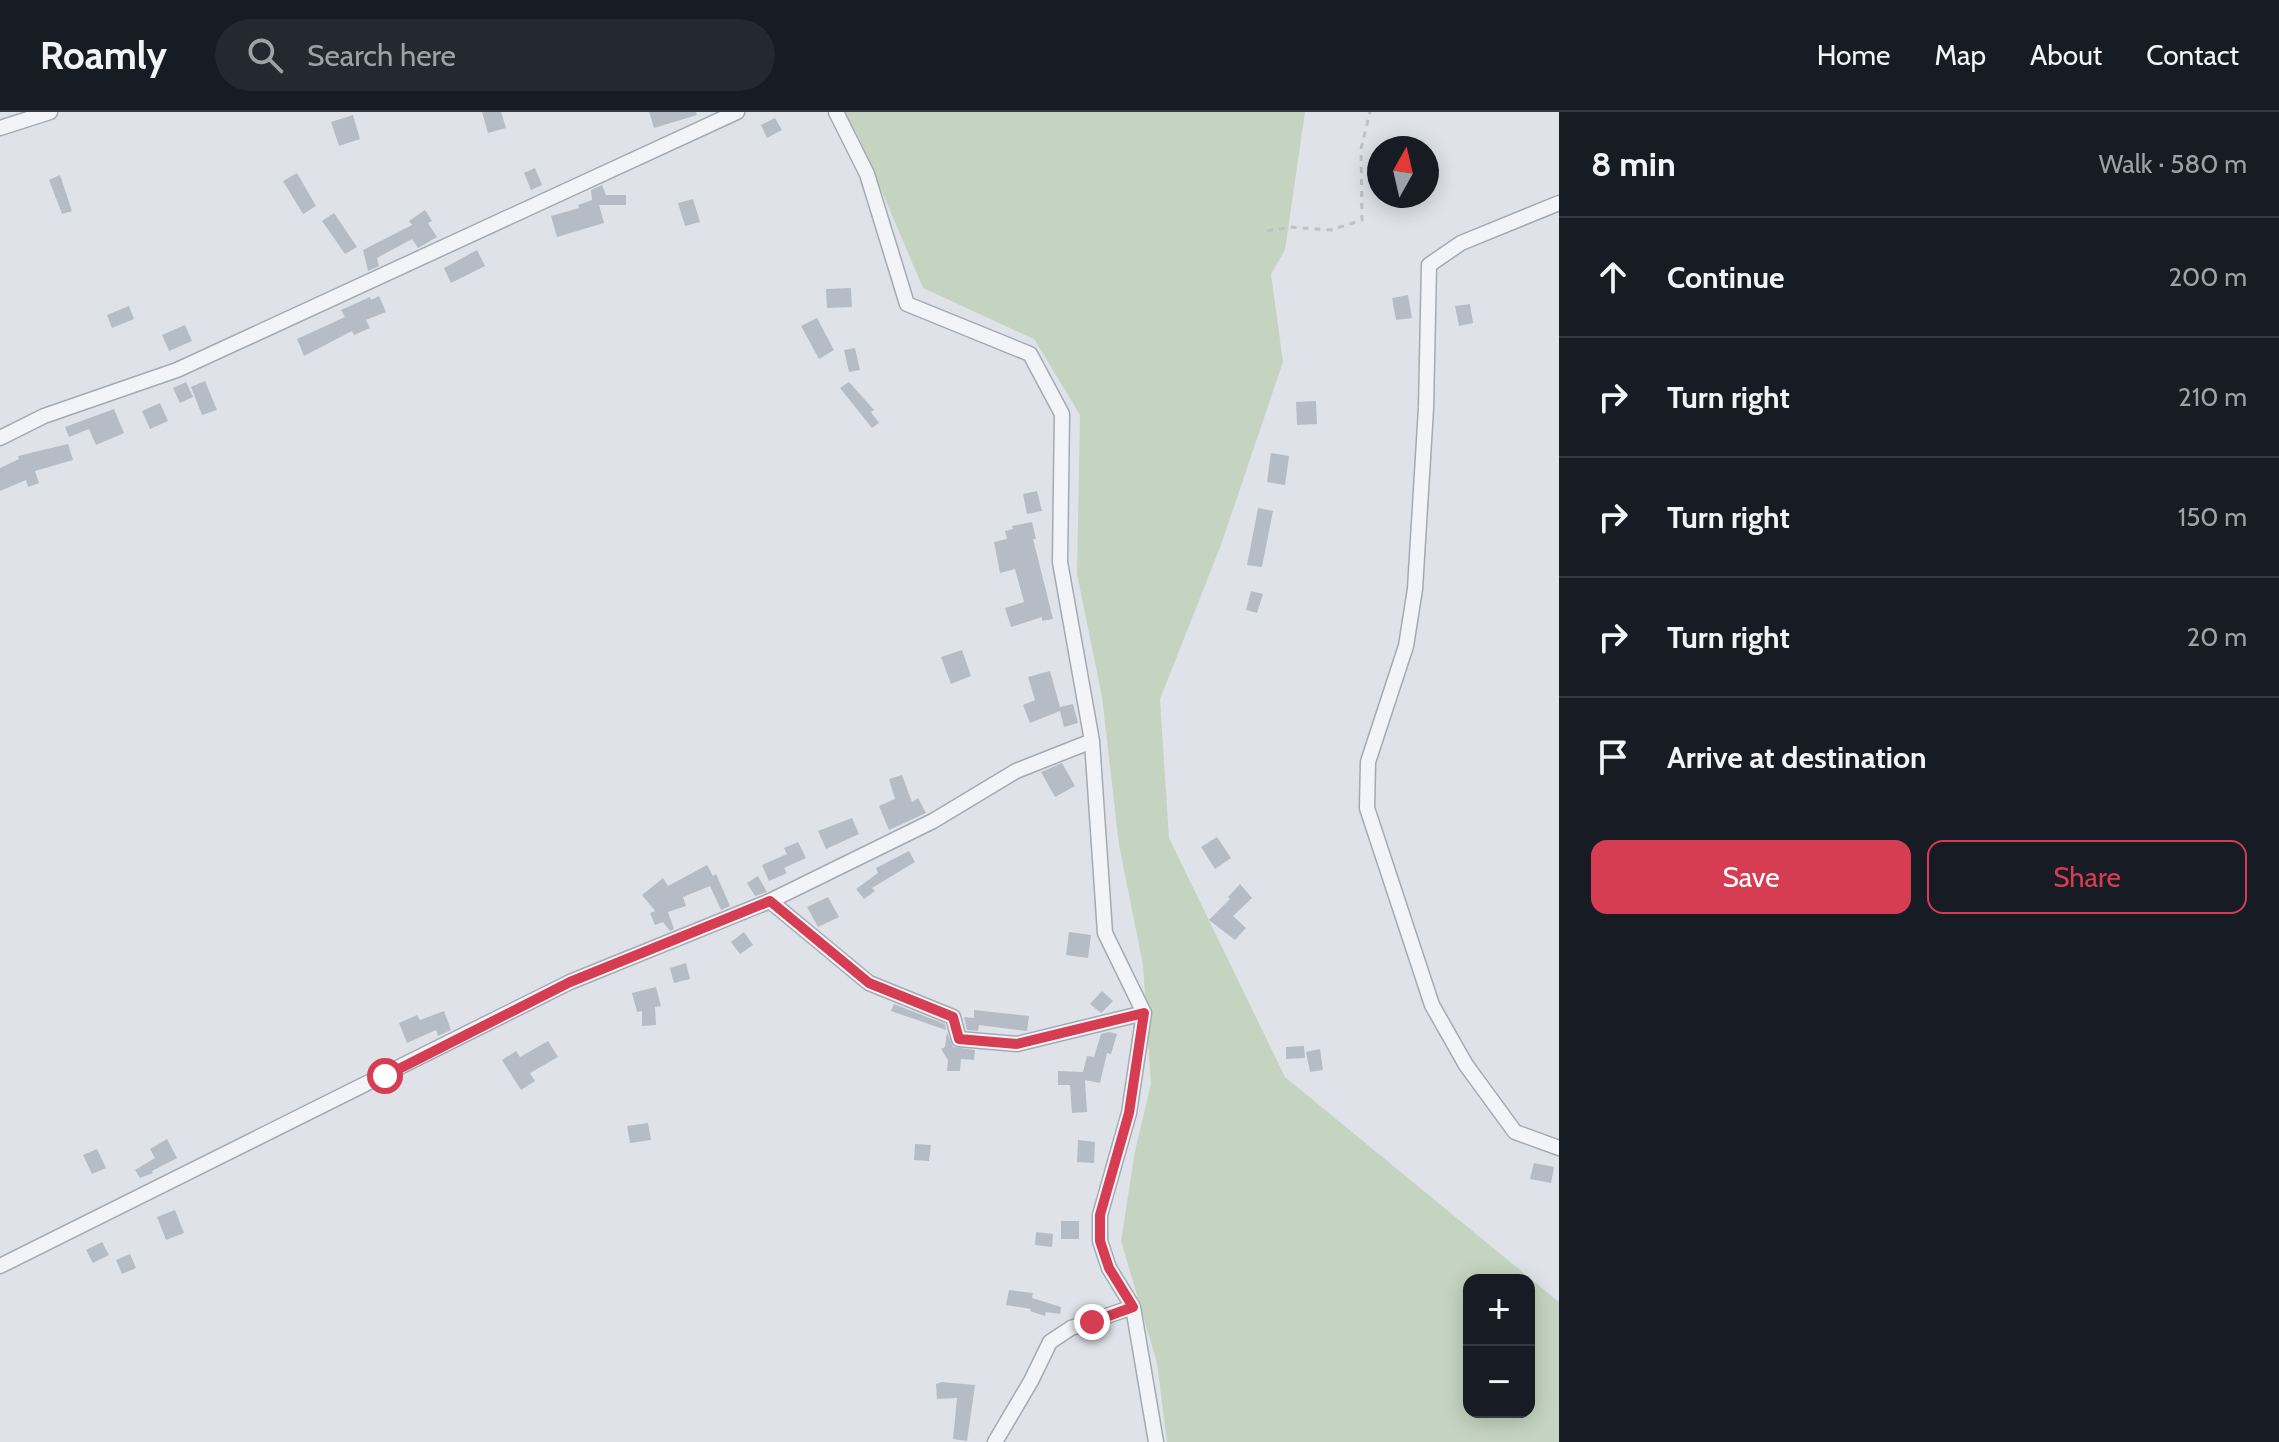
<!DOCTYPE html>
<html lang="en">
<head>
<meta charset="utf-8">
<style>
  :root { --surface:#171b24; --page:#242831; --text:#f1f3f6; --muted:#9ea1a6; --line:#363941; --accent:#d63d52 }
  body { margin:0; font-family:Cabin,sans-serif; background:var(--page); color:var(--text) }
  .controls { position:absolute; right:24px; bottom:24px; display:grid; overflow:hidden; border-radius:16px; box-shadow:0 4px 20px #0003 }
  .controls button { width:72px; height:72px; display:grid; place-items:center; padding:0; border:0; border-bottom:2px solid var(--line); background:var(--surface); color:var(--text); font:40px sans-serif }
  .compass { position:absolute; left:1367px; top:24px; width:72px; height:72px; border-radius:50%; background:var(--surface); box-shadow:0 4px 20px #0003; rotate:8deg }
  .stop { position:absolute; width:24px; height:24px; margin:-18px; border:6px solid #d63d52; border-radius:50%; background:#fff }
  .stop.end { background:#d63d52; border-color:#fff; box-shadow:0 2px 8px #0008 }
  .list { margin:0; padding:0; list-style:none }
  h2 { display:flex; justify-content:space-between; align-items:center; height:104px; margin:0; padding:0 32px; font-size:34px }
  h2 small { font-size:26px; font-weight:400; color:var(--muted) }
  .list li { display:grid; grid-template-columns:52px 1fr auto; gap:24px; align-items:center; box-sizing:border-box; height:120px; padding:0 32px; border-top:2px solid var(--line) }
  .list b { display:block; font-size:30px; white-space:nowrap }
  .list em { font-size:26px; font-style:normal; color:var(--muted) }
  .actions { display:flex; gap:16px; padding:24px 32px }
  .actions a { flex:1; padding:18px 0; border:2px solid var(--accent); border-radius:16px; text-align:center; font-size:28px; color:var(--accent) }
  .actions .main { background:var(--accent); color:#fff }
  .icon { flex:none; width:44px; height:44px; fill:none; stroke:currentColor; stroke-width:2; stroke-linecap:round; stroke-linejoin:round }
  .map { position:relative; flex:none; width:1559px; height:1330px; overflow:hidden }
  header { display:flex; align-items:center; gap:48px; box-sizing:border-box; height:112px; padding:0 40px; background:var(--surface); border-bottom:2px solid var(--line) }
  header strong { font-size:38px }
  nav { display:flex; gap:44px; margin-inline-start:auto; font-size:28px }
  .search { width:560px; height:72px; background:var(--page); display:flex; align-items:center; gap:20px; box-sizing:border-box; padding:0 28px; border-radius:44px; color:var(--muted); font-size:30px }
  main { display:flex }
  aside { flex:1; background:var(--surface) }
  .map>svg:first-child { display:block }
</style>
</head>
<body>
<header>
<strong>Roamly</strong>
<div class="search"><svg class="icon" aria-label="search" viewBox="0 0 24 24"><circle cx="10" cy="10" r="6"/><path d="M15 15l6 6"/></svg>Search here</div>
<nav><a>Home</a><a>Map</a><a>About</a><a>Contact</a></nav>
</header>
<main>
<div class="map">
<svg width="1559" height="1330" viewBox="0 0 1559 1330">
  <rect width="100%" height="100%" fill="#dfe3e9"/>
  <!-- green -->
  <path fill="#c5d4c0" fill-rule="evenodd" d="M844,0H1305L1285,138L1271,162L1283,250L1221,433L1160,587L1169,726L1285,965L1559,1190V1330H1167L1157,1251L1121,1129L1135,1039L1151,972L1143,853L1119,733L1102,585L1077,462L1080,303L1034,227L923,176L859,26ZM1469,1168H1529V1300H1469Z"/>
  <!-- building -->
  <path fill="#b6bcc6" d="M482,0H501L506,16L488,21Z
    M649,0H696L697,3L654,16Z
    M353,3L360,27L339,34L331,10Z
    M775,6L782,18L767,26L761,13Z
    M535,56L542,73L531,78L524,61Z
    M297,61L316,94L303,102L283,69Z
    M60,63L72,99L62,102L49,68Z
    M602,73L606,83H626V93H599L604,111L557,125L551,104L579,96L578,93L592,88L591,78Z
    M693,87L700,110L685,114L678,91Z
    M425,98L432,109L428,111L437,125L418,136L412,127L377,146L379,154L368,159L363,138L412,113L409,109Z
    M334,101L357,135L345,142L322,109Z
    M477,138L485,154L451,171L444,156Z
    M851,176L852,195L827,196L826,177Z
    M1408,183L1412,206L1396,208L1392,186Z
    M379,184L386,200L366,208L370,216L354,223L352,219L304,244L297,227L345,205L341,198L370,185L371,188Z
    M1470,192L1473,211L1459,214L1455,194Z
    M129,194L134,207L112,216L107,203Z
    M817,206L834,238L819,247L801,214Z
    M185,213L192,229L169,239L162,223Z
    M855,236L860,258L849,260L844,238Z
    M205,269L217,298L202,303L191,275Z
    M186,270L193,285L180,291L173,276Z
    M849,270L874,298L871,300L879,311L872,316L840,276Z
    M1316,289L1317,312L1297,313L1296,290Z
    M160,291L168,309L150,317L142,299Z
    M114,297L124,321L96,333L89,317L69,325L65,315Z
    M68,332L73,348L35,359L39,371L28,375L26,368L0,379V356L19,347L18,344Z
    M1271,341L1289,344L1285,373L1267,370Z
    M1037,379L1042,399L1027,402L1023,382Z
    M1258,396L1273,399L1262,455L1247,453Z
    M1032,410L1036,427H1033L1053,507L1042,509V505L1011,515L1005,496L1024,490L1015,457L1000,461L994,430L1007,427L1005,419L1013,417L1012,414Z
    M1251,479L1263,482L1257,501L1246,498Z
    M962,538L971,564L951,572L941,545Z
    M1050,559L1060,595L1073,592L1078,611L1064,615L1060,599L1030,611L1023,593L1035,588L1028,565Z
    M1062,651L1075,674L1055,685L1041,660Z
    M902,663L912,690L918,686L926,701L889,718L879,694L895,687L889,667Z
    M852,706L859,722L826,737L818,719Z
    M1217,725L1231,746L1215,757L1201,735Z
    M798,730L806,746L784,756L787,761L769,769L762,753L787,742L784,736Z
    M909,739L915,750L872,776L875,779L864,787L856,777L878,761L876,756Z
    M707,753L713,764L716,762L730,794L721,798L710,774L683,785L686,794L668,800L674,817L670,819L663,810L655,813L650,801L655,799L642,783L663,766L668,774Z
    M758,764L767,780L755,784L747,771Z
    M1240,772L1252,786L1233,804L1246,816L1235,828L1209,808L1230,787L1228,785Z
    M828,785L839,805L818,815L807,795Z
    M744,820L753,833L740,842L731,830Z
    M1069,820L1091,823L1088,846L1066,843Z
    M686,851L690,867L674,871L670,856Z
    M656,875L661,894L655,895L656,913L642,914V899L637,900L632,881Z
    M1102,879L1113,889L1101,901L1090,892Z
    M894,892L945,912L946,918L891,899Z
    M974,898L1029,904L1027,919L979,913L978,919L967,918L964,905L974,906Z
    M444,899L451,918L438,924L436,918L407,931L399,911L417,903L420,908Z
    M947,920L953,935L975,938L974,948L961,947L960,959H947L948,948L941,937L945,935Z
    M1109,920L1117,922L1111,942L1107,941L1100,971L1085,968L1087,1000L1072,1001L1070,973H1058V959L1083,960L1087,944L1094,945L1101,922Z
    M548,929L558,945L530,961L535,969L521,978L502,948L516,939L520,945Z
    M1304,934L1305,946L1286,947V935Z
    M1320,937L1323,958L1310,960L1306,940Z
    M648,1011L651,1028L630,1031L627,1014Z
    M167,1027L177,1046L152,1059L153,1061L140,1066L135,1058L155,1046L150,1037Z
    M1078,1028L1095,1030L1094,1051L1077,1050Z
    M915,1032L931,1033L929,1049L914,1048Z
    M97,1037L106,1056L92,1062L83,1043Z
    M1534,1051L1554,1055L1551,1071L1530,1067Z
    M175,1098L184,1121L166,1128L157,1105Z
    M1061,1109H1079V1127H1061Z
    M1036,1120L1053,1122L1052,1135L1035,1133Z
    M102,1130L109,1143L93,1151L86,1138Z
    M130,1142L136,1156L122,1162L116,1148Z
    M1009,1178L1033,1181L1032,1186L1061,1195L1060,1202L1046,1200L1045,1204L1030,1199L1031,1197L1006,1193Z
    M942,1270L975,1273L967,1329L953,1327L957,1286L937,1287L936,1272Z"/>
  <g fill="none" stroke-linecap="round" stroke-linejoin="round">
    <defs>
      <path id="minor" d="M836,0L867,62L907,192L1030,242L1062,302L1060,450L1092,629L1105,821L1144,901L1129,1001L1100,1103V1129L1109,1156L1133,1195L1156,1330
        M0,16L50,0
        M1559,91L1461,131L1429,153L1426,296L1415,477L1406,534L1368,650L1367,696L1432,893L1466,953L1515,1020L1559,1036
        M0,326L44,304L177,258L737,0
        M770,789L869,871L953,905L959,927L1017,932L1144,901
        M0,1154L570,870L770,789L933,709L1016,659L1092,629
        M995,1330L1031,1269L1050,1230L1071,1216L1133,1195"/>
    </defs>
    <!-- minor casing -->
    <use href="#minor" stroke="#a4aab3" stroke-width="17"/>
    <!-- path -->
    <path stroke="#bdc1c8" stroke-width="3" stroke-dasharray="6 6" stroke-linecap="butt" d="M1267,119L1290,115L1331,118L1362,108L1361,37L1370,0"/>
    <!-- minor -->
    <use href="#minor" stroke="#f2f4f7" stroke-width="14"/>
  </g>
  <g fill="none" stroke-linecap="round" stroke-linejoin="round">
    <!-- route -->
    <path stroke="#d63d52" stroke-width="10" d="M385,964L570,870L770,789L869,871L953,905L959,927L1017,932L1144,901L1129,1001L1100,1103V1129L1109,1156L1133,1195L1092,1210"/>
  </g>
</svg>
<div class="controls">
<button>+</button>
<button>−</button>
</div>
<svg class="compass" viewBox="-18 -18 36 36"><path d="M0-13l5 13h-10z" fill="#e53935"/><path d="M0 13l5-13h-10z" fill="#9ea1a6"/></svg>
<div class="stop" style="left:385px;top:964px"></div>
<div class="stop end" style="left:1092px;top:1210px"></div>
</div>
<aside>
<h2>8 min<small>Walk · 580 m</small></h2>
<ul class="list">
<li><svg class="icon" aria-label="ahead" viewBox="0 0 24 24"><path d="M12 20V5M6 11l6-6 6 6"/></svg><div><b>Continue</b></div><em>200 m</em></li>
<li><svg class="icon" aria-label="right" viewBox="0 0 24 24"><path d="M7 20v-9h11M14 6l5 5-5 5"/></svg><div><b>Turn right</b></div><em>210 m</em></li>
<li><svg class="icon" aria-label="right" viewBox="0 0 24 24"><path d="M7 20v-9h11M14 6l5 5-5 5"/></svg><div><b>Turn right</b></div><em>150 m</em></li>
<li><svg class="icon" aria-label="right" viewBox="0 0 24 24"><path d="M7 20v-9h11M14 6l5 5-5 5"/></svg><div><b>Turn right</b></div><em>20 m</em></li>
<li><svg class="icon" aria-label="arrive" viewBox="0 0 24 24"><path d="M6 21V4h12l-3 4 3 4H6"/></svg><div><b>Arrive at destination</b></div></li>
</ul>
<div class="actions"><a class="main">Save</a><a>Share</a></div>
</aside>
</main>
</body>
</html>
